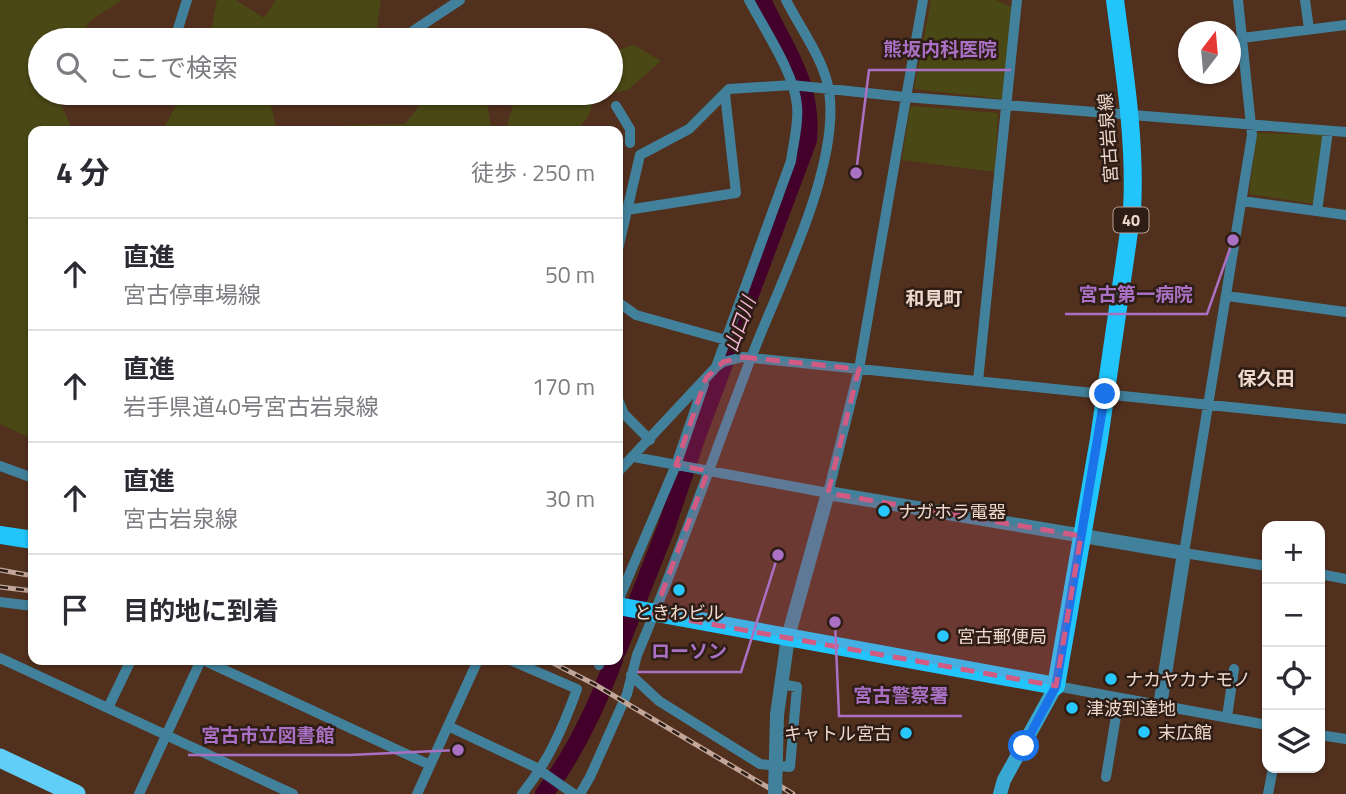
<!DOCTYPE html>
<html lang="ja">
<head>
<meta charset="utf-8">
<style>
  :root { --surface:#fff; --page:#f2f2f3; --text:#2b2b33; --muted:#7c7c81; --line:#e1e1e2 }
  body { margin:0; font-family:"Titillium Web","Noto Sans JP",sans-serif; background:var(--page); color:var(--text) }
  .controls { position:absolute; right:21px; bottom:21px; display:grid; overflow:hidden; border-radius:14px; box-shadow:0 2px 5px #0004 }
  .controls button { width:63px; height:63px; display:grid; place-items:center; padding:0; border:0; border-bottom:2px solid var(--line); background:var(--surface); color:var(--text); font:35px sans-serif }
  .compass { position:absolute; left:1178px; top:21px; width:63px; height:63px; border-radius:50%; background:var(--surface); box-shadow:0 2px 5px #0004; rotate:16deg }
  .stop { position:absolute; width:21px; height:21px; margin:-16px; border:5px solid #1a73e8; border-radius:50%; background:#fff }
  .stop.end { background:#1a73e8; border-color:#fff; box-shadow:0 2px 7px #0008 }
  .list { margin:0; padding:0; list-style:none }
  h2 { display:flex; justify-content:space-between; align-items:center; height:91px; margin:0; padding:0 28px; font-size:30px }
  h2 small { font-size:23px; font-weight:400; color:var(--muted) }
  .list li { display:grid; grid-template-columns:46px 1fr auto; gap:21px; align-items:center; box-sizing:border-box; height:112px; padding:0 28px; border-top:2px solid var(--line) }
  .list b { display:block; font-size:26px; white-space:nowrap }
  .list p { margin:0; font-size:23px; white-space:nowrap; color:var(--muted) }
  .list em { font-size:23px; font-style:normal; color:var(--muted) }
  .icon { flex:none; width:38px; height:38px; fill:none; stroke:currentColor; stroke-width:2; stroke-linecap:round; stroke-linejoin:round }
  .map { position:relative; flex:none; width:1346px; height:794px; overflow:hidden }
  .search { position:absolute; background:var(--surface); box-shadow:0 2px 5px #0004; left:28px; top:28px; width:595px; height:77px; display:flex; align-items:center; gap:18px; box-sizing:border-box; padding:0 24px; border-radius:38px; color:var(--muted); font-size:26px }
  .panel { position:absolute; background:var(--surface); box-shadow:0 2px 5px #0004; left:28px; top:126px; width:595px; height:539px; border-radius:14px }
  .map>svg:first-child { display:block }
</style>
</head>
<body>
<div class="map">
<svg width="1346" height="794" viewBox="0 0 1346 794">
  <rect width="100%" height="100%" fill="#52301e"/>
  <!-- green -->
  <path fill="#4a4815" d="M0,0H122L91,20L77,40H40V93H56L73,131H33V439L0,424Z
    M217,0H236L264,18L276,0H381L375,40H209Z
    M931,0H996L1013,8L1002,99L914,89Z
    M634,45L661,61L628,90L595,96L588,117L576,131H330L334,126L405,124L429,93H485L491,127L505,131L517,93H611V52Z
    M183,93H268L277,131H162Z
    M910,106L998,113L995,172L902,160Z
    M1257,133L1324,135L1314,204L1249,194Z"/>
  <g fill="none" stroke-linecap="round" stroke-linejoin="round">
    <!-- river -->
    <path stroke="#43002b" stroke-width="18" d="M618,650L665,531L698,433L808,140C813,82 785,50 762,0
      M544,794C574,754 597,706 614,660"/>
    <!-- minor -->
    <path stroke="#42819b" stroke-width="10" d="M1238,0L1252,135L1184,553L1267,566
      M1305,0L1309,29
      M413,31L460,0
      M176,35L187,0
      M1242,38L1346,25
      M616,106L630,129V143
      M1242,201L1346,215
      M627,210L736,193L725,94
      M1317,211L1328,131
      M618,249L640,155L689,129L729,89L792,85L905,97L1346,132
      M1227,296L1346,312
      M618,302L636,315L726,340
      M716,367L791,161C793,144 799,124 797,106C795,74 764,29 749,0
      M978,381L1017,0
      M618,399L624,414L650,440
      M634,457L828,493L859,369L923,0
      M0,466L33,478
      M618,472L716,367L723,362L743,357L1346,419
      M1320,574L1346,579
      M618,601L676,465L704,384
      M0,602L33,606
      M0,658L293,794
      M203,660L430,765
      M510,660L577,689C563,728 548,762 522,794
      M599,665L601,660
      M631,675L659,701L760,764L790,767L797,687L781,684
      M1056,686L1267,725
      M108,708L131,660
      M1227,717L1234,669
      M448,726L535,767L574,794
      M1320,735L1346,739
      M1106,777L1119,698
      M139,794L201,660
      M417,794L478,660
      M580,794L590,777L627,694L637,655C679,557 713,457 751,358C778,287 841,166 829,91C824,59 800,28 786,0
      M1268,794L1273,768"/>
    <!-- tertiary -->
    <path stroke="#42819b" stroke-width="14" d="M777,715L788,637L828,493L1184,553L1160,706"/>
    <!-- secondary -->
    <path stroke="#38a8d2" stroke-width="14" d="M1000,794L1004,780L1056,686"/>
    <!-- primary -->
    <path stroke="#21c5fc" stroke-width="18" d="M0,535L33,540
      M618,606L1056,686L1099,439L1132,211C1136,140 1124,70 1115,0"/>
    <!-- trunk -->
    <path stroke="#60cef6" stroke-width="19" d="M0,758L76,794"/>
    <defs>
      <path id="rail" d="M0,570L33,576
        M0,587L33,591
        M547,660L594,684L779,794
        M772,781L793,794"/>
    </defs>
    <!-- rail casing -->
    <use href="#rail" stroke="#c1a699" stroke-width="5"/>
    <!-- rail -->
    <use href="#rail" stroke="#2d1d15" stroke-width="2.5" stroke-dasharray="8" stroke-linecap="butt"/>
    <!-- tertiary-bridge -->
    <path stroke="#42819b" stroke-width="14" d="M775,794L777,715"/>
  </g>
  <g fill="none" stroke-linecap="round" stroke-linejoin="round">
    <!-- route -->
    <path stroke="#1a73e8" stroke-width="9" d="M1024,746L1056,686L1105,394"/>
  </g>
  <!-- marked area -->
  <path fill="#d15b83" fill-opacity="0.2" stroke="#d15b83" stroke-width="5" stroke-dasharray="14 9" stroke-linejoin="round" d="M743,357L859,369L828,493L1081,536L1056,686L654,614L708,471L676,465L706,378L723,362Z"/>
  <!-- markers -->
  <g fill="#28c8ff" stroke="#2d1d15" stroke-width="2.5">
    <circle cx="884" cy="511" r="7"/>
    <circle cx="679" cy="590" r="7"/>
    <circle cx="943" cy="636" r="7"/>
    <circle cx="1111" cy="679" r="7"/>
    <circle cx="1072" cy="708" r="7"/>
    <circle cx="1144" cy="732" r="7"/>
    <circle cx="906" cy="733" r="7"/>
  </g>
  <g text-anchor="middle" dominant-baseline="central" stroke-width="5" stroke-linejoin="round" paint-order="stroke">
    <!-- shield labels -->
    <rect fill="#2d1d15" stroke="#b49f95" stroke-width="2" x="1113.5" y="207.5" width="35" height="25" rx="5"/>
    <g font-size="16" font-weight="bold" fill="#eed7cc">
      <text x="1131" y="220">40</text>
    </g>
    <!-- street labels -->
    <g font-size="18" fill="#eed7cc" stroke="#2d1d15">
      <text transform="translate(1108 138) rotate(-94)">宮古岩泉線</text>
    </g>
    <!-- poi labels -->
    <g font-size="18" fill="#eed7cc" stroke="#2d1d15" text-anchor="start">
      <text x="898" y="511">ナガホラ電器</text>
      <text x="679" y="612" text-anchor="middle">ときわビル</text>
      <text x="957" y="636">宮古郵便局</text>
      <text x="1125" y="679">ナカヤカナモノ</text>
      <text x="1086" y="708">津波到達地</text>
      <text x="1158" y="732">末広館</text>
      <text x="892" y="733" text-anchor="end">キャトル宮古</text>
    </g>
    <!-- neighbourhood labels -->
    <g font-size="19" font-weight="bold" fill="#eed7cc" stroke="#2d1d15">
      <text x="934" y="297">和見町</text>
      <text x="1266" y="377">保久田</text>
    </g>
    <!-- water labels -->
    <g font-size="19" font-style="italic" fill="#f6b6d6" stroke="#2d1d15">
      <text transform="translate(739 324) rotate(-70)">山口川</text>
    </g>
  </g>
  <!-- callouts -->
  <path fill="none" stroke="#a970c4" stroke-width="2.5" d="M856 173L869 70H1011M1233 240L1207 314H1065M778 555L741 672H637M835 622L839 716H962M458 750L349 755H188"/>
  <g fill="#a970c4" stroke="#2d1d15" stroke-width="2.5">
    <circle cx="856" cy="173" r="7"/>
    <circle cx="1233" cy="240" r="7"/>
    <circle cx="778" cy="555" r="7"/>
    <circle cx="835" cy="622" r="7"/>
    <circle cx="458" cy="750" r="7"/>
  </g>
  <g font-size="19" text-anchor="middle" font-weight="bold" fill="#a970c4" stroke="#2d1d15" stroke-width="5" stroke-linejoin="round" paint-order="stroke">
    <text x="940" y="56">熊坂内科医院</text>
    <text x="1136" y="301">宮古第一病院</text>
    <text x="689" y="658">ローソン</text>
    <text x="901" y="702">宮古警察署</text>
    <text x="268" y="742">宮古市立図書館</text>
  </g>
</svg>
<div class="controls">
<button>+</button>
<button>−</button>
<button><svg class="icon" aria-label="locate" viewBox="0 0 24 24"><circle cx="12" cy="12" r="6"/><path d="M12 2v4M12 18v4M2 12h4M18 12h4"/></svg></button>
<button><svg class="icon" aria-label="layers" viewBox="0 0 24 24"><path d="M12 4l9 5-9 5-9-5zM3 14l9 5 9-5"/></svg></button>
</div>
<svg class="compass" viewBox="-18 -18 36 36"><path d="M0-13l5 13h-10z" fill="#e53935"/><path d="M0 13l5-13h-10z" fill="#7c7c81"/></svg>
<div class="stop" style="left:1024px;top:746px"></div>
<div class="stop end" style="left:1105px;top:394px"></div>
<div class="search"><svg class="icon" aria-label="search" viewBox="0 0 24 24"><circle cx="10" cy="10" r="6"/><path d="M15 15l6 6"/></svg>ここで検索</div>
<section class="panel">
<h2>4 分<small>徒歩 · 250 m</small></h2>
<ul class="list">
<li><svg class="icon" aria-label="ahead" viewBox="0 0 24 24"><path d="M12 20V5M6 11l6-6 6 6"/></svg><div><b>直進</b><p>宮古停車場線</p></div><em>50 m</em></li>
<li><svg class="icon" aria-label="ahead" viewBox="0 0 24 24"><path d="M12 20V5M6 11l6-6 6 6"/></svg><div><b>直進</b><p>岩手県道40号宮古岩泉線</p></div><em>170 m</em></li>
<li><svg class="icon" aria-label="ahead" viewBox="0 0 24 24"><path d="M12 20V5M6 11l6-6 6 6"/></svg><div><b>直進</b><p>宮古岩泉線</p></div><em>30 m</em></li>
<li><svg class="icon" aria-label="arrive" viewBox="0 0 24 24"><path d="M6 21V4h12l-3 4 3 4H6"/></svg><div><b>目的地に到着</b></div></li>
</ul>
</section>
</div>
</body>
</html>
